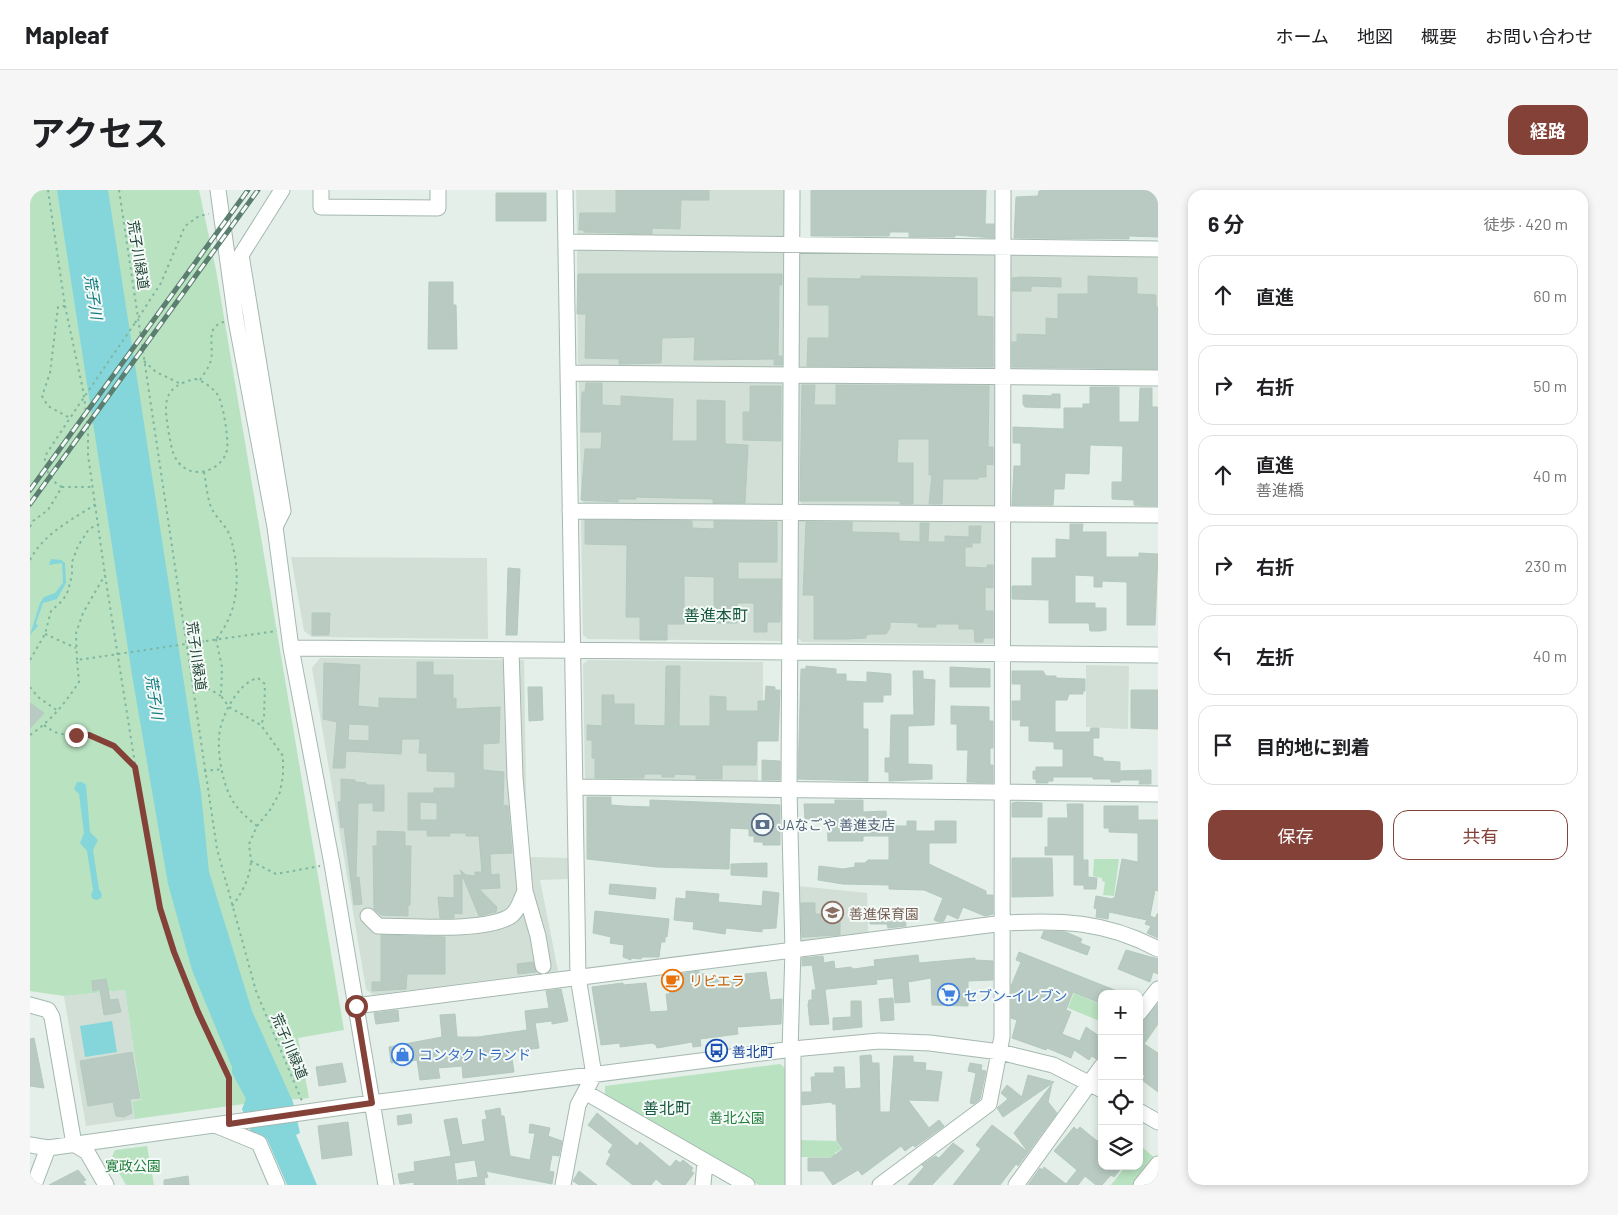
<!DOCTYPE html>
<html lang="ja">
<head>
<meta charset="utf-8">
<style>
  :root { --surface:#fff; --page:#f6f6f6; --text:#202124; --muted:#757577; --line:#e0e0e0; --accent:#844138 }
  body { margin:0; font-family:Barlow,"Noto Sans JP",sans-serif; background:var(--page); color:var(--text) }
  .controls { position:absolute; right:15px; bottom:15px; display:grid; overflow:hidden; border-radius:10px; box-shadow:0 2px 8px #0003 }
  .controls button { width:45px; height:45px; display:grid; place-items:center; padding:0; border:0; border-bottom:1px solid var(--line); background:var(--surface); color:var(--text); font:25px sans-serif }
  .stop { position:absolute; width:15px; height:15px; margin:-11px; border:4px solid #844138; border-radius:50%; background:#fff }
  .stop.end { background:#844138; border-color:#fff; box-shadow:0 1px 5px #0008 }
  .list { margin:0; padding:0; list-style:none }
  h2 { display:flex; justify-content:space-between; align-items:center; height:65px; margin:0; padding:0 20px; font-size:21px }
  h2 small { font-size:16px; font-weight:400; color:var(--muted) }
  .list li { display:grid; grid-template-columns:32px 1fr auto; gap:15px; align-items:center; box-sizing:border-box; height:80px; margin:0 10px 10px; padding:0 10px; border:1px solid var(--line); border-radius:15px }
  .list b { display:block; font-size:19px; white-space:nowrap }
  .list p { margin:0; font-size:16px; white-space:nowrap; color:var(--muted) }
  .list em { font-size:16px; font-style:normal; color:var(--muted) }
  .actions { display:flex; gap:10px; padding:15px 20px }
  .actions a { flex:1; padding:11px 0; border:1px solid var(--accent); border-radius:15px; text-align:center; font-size:18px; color:var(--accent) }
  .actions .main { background:var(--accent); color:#fff }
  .icon { flex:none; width:28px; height:28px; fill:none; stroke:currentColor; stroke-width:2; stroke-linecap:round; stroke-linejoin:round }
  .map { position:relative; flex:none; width:1128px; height:995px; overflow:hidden; border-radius:15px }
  header { display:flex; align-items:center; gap:30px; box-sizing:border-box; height:70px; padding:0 25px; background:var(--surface); border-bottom:1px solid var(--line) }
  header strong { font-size:24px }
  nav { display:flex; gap:28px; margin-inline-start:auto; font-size:18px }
  .intro { display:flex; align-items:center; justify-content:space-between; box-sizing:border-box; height:120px; padding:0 30px }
  h1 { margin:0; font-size:35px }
  .button { padding:12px 22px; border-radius:15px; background:var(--accent); color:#fff; font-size:18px; font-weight:700 }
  main { display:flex; gap:30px; padding:0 30px }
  aside { flex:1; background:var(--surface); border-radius:15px; box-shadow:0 2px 8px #0003 }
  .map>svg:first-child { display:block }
</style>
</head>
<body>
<header>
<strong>Mapleaf</strong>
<nav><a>ホーム</a><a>地図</a><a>概要</a><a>お問い合わせ</a></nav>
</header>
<div class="intro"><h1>アクセス</h1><a class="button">経路</a></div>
<main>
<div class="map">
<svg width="1128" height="995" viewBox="0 0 1128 995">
  <rect width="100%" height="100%" fill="#e3efe8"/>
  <!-- built -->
  <path fill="#d1dfd7" d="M546,0H756V45L752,49L550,46L547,43Z
    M550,59L752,62L756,65V174L753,179L553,177L548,173L547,62Z
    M772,62L965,64L967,177L964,180L773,179L769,175V65Z
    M983,64L1128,65V181L983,180L980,177L981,68Z
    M549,189L752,191L755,195V313L753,316L555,314L551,310Z
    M772,191L966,193L967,314L964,318L773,316L767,308V195Z
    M554,327L752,328L755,330L753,451L558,449L553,445L551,330Z
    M773,328L962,329L968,335V451L965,454L772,452L768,448L767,334Z
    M261,367L457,368L458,449L282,447L274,441Z
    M290,468L494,470L497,667L539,668V689L510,690L528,781L343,805L336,799L282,478Z
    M558,470L733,472V536H728V593L560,591L555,588L553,474Z
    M1056,475L1099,476L1098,539L1056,537Z
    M768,696L837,703L838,743L770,752L768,750Z
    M95,800L111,911L102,912L105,929L56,936L34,806Z"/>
  <!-- green -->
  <path fill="#b9e2c0" d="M0,0H169L186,80L314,840L268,848L279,908L214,914L105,929L102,912L111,910L95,800L34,806L0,801Z
    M1064,669H1089L1084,706L1073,705L1075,692L1072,691V688L1063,686Z
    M1044,803L1072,815V832L1038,818Z
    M750,874L755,878L756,995H729L575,905V896Z
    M769,950L806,951L812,959L805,963V967H769Z
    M117,956L124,995H96L81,969L85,960Z
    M1111,956L1126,969L1106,995H1081L1096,976H1109Z"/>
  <!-- water -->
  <path fill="#85d6da" d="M27,0H78L171,603L179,682L222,821L263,912L270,943L266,945L287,995H257L237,949L222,944L212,919L216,909L202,883V877L162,780L138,694L102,485Z
    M21,369L31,370L35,373L36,393L27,409L13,413L6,433L8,436L0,445L10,413L14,407L25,403L33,393L32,373L19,375Z
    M47,592H52L56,595L60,642L68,650L63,660L69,699L72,704L71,708L67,710L63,709L61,705L63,700L57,661L50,653L54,643L49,604L44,599Z
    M82,831L87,862L55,867L50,836Z"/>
  <!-- building -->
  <path fill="#b8cac1" stroke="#b4c9be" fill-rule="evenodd" d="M586,0H679V10H651L650,39L622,38V44L554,42V40H549L550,23H586Z
    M781,0H956L955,34H964V48L925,45V47H879V42H860L859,46H781Z
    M1017,0H1128V47L1099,46V49L984,48L986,7L1008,6L1009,1Z
    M466,3H516V31H466Z
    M548,84H752V95H749L748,166H752V175H744V169L664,170L665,147L632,148L631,173L589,174V169L555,168L556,124H547Z
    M831,86L947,88V126L963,127V177L777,176L778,148H799V115H778V88L831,89Z
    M1058,86L1107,88V104L1126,105V117H1128V179L982,177V152H987V144L1016,145V128L1028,129V104H1058Z
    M990,87L1031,88V97L1001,96V101H982V88Z
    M399,92H423V115H426L427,159H398Z
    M556,193H572V215L591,216V206L643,209L642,251H667V210L695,211V254L718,255L715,313H683V309L643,308L606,307V309H588V312L551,310L555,259H571L572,242H551L552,202H555Z
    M772,195H785L784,215H806V195L959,196L958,257H963V275L956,274V287H948V289H913L912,314H899L902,285H899V249H868L867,273H883V314H870V311H770Z
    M720,196H751V251L713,250V222H720Z
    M1060,197H1089V232H1109L1110,198H1122V217H1128V316L1104,315V310L1082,309V292H1092L1093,256L1060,255L1059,284L1035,283L1034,299H1024L1023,315H982L984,276H991V253H983V237L1034,239V218H1053V214H1060Z
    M1022,204H1030V218L995,217L993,214V205L1022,206Z
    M555,330L662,331V338L684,339V331L747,332V372H708V389H751L750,432H737V442H724V413H707V433H684V387L654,386V434H637V450H610V427H596L597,355L555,354Z
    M776,332H822V342L869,343V351L890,352V333H899L898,352H915V346L939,347V336H951L950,353H942V357H935V377L957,378V375H963V398L955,397V421H963V448H953V452H945L944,439H929V434H906V437H888V433L860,432V438L856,444H841L836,445V448L815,449H784V405H773Z
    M1040,334H1053L1052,342H1076V367H1109V363L1128,364L1125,435H1097V392L1072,391V397H1064V386L1045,385V413H1065V418H1076V440L1070,441H1060L1059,433H1019V410L982,409V396H1002V368H1026V349L1040,350Z
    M478,378L490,379L487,445H476Z
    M282,423H300L299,445H282Z
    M387,472H403V485H423V509L426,508V519L470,517L469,553L453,554V580L474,582L473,615L478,616L482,663L460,664L461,685L469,684L470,698L449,699L467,717L466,722L449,726L430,680L436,685L445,686V682H452L449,646H436V643H419L420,646H397V640H378V603H404V598H425V582L397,581V563H389L390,549H372L371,564L316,561L315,578H303L307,532L293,529L294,473L330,475L328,516L349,518V508L387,509ZM319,534L339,535V551L318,550ZM390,612L407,613V630H390Z
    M636,476H650L649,536H680V506L696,507V521H728V511H735L736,496L745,497V500H750L748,551H727L726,575H692V589H666V585L645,584L644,587H632V584H614V588H565V568H562V550H557V535L572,536V505H584V514H604V535L635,536Z
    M776,476L806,479V484H816V491L837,492V482L861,484V505H853V512H833V539H838V591L768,589L771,479H776Z
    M920,477L960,479V497H920Z
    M883,481H893V489L905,490L904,535L878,536V574L902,575V589L859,591V582H855V568H860L861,525H884Z
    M982,481H1013L1016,486H1026V488L1055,489V501H1053V504H1039L1037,510H1025V542H1060L1061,538H1069V548H1063V566L1073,568V571L1090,572V581L1121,580V594H1109L1110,590H1090V592H1081V589H1063V587H1023V591H1018V593H1006V589H1003V581H1006V577H1033V559H1024V552L999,551V536H990L991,530H982V511H991V494H982Z
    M498,497H512L513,530L499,531Z
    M1101,500H1128V539L1101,538Z
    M0,513L14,523L0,538Z
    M921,516L959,517V531H963V558H960V575H963V593L937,592L938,560H927V534H921Z
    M732,570L750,571V590H732Z
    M311,589L325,590V592L336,593V595H354V621H343V613H328L326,688L329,687L332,714L324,715L314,637L311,638L308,612H311Z
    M557,607H581V615L593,616L620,617V610L750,615V655H733V652H724V646H719V639L700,638L699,679L627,677L557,669Z
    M805,610H833V622L856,621L857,636H877V631H886V641H905V631H926V653H899V674L956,701V705H963V724L955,726L933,717L928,729L917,724L914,731L909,732L904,730L913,708L894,700L859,699V695L813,694L788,690L789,676L813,679L825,677V673H835L838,670H859V646H833V651H798L797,629H775L774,614H805Z
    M987,612L1012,613V627H982V613Z
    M1037,614H1053V670H1058V687L1067,688L1066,699H1054V695H1044V665H1015V657H1018V628H1038Z
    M1074,616H1108V630H1128V701L1125,700L1120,726L1125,728L1128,723V748L1117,743L1121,736L1115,734L1117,730L1079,722L1078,729L1066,727L1067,719L1064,718L1066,706L1082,709L1085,707L1092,669L1108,672V643L1079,642V638H1074Z
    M347,641L375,642V656H381L380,715H378V726L351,725L344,719L343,656H347Z
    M982,668H1022L1023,706L982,707Z
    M737,673V687L701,685V674Z
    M424,685H432V724L424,723V728H410L408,707L424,708Z
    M580,694L626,698L625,709L579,704Z
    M656,701L689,704L688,712L732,716L733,701L749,703L746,738L732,739V742L696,738L695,744L663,739L664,732L644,730L646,708L656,709Z
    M771,713H785V724H791V730H810V745L772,747Z
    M854,720L855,725L871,723V726H875L876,736L858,738L857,734H840L839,722Z
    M565,721L639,729L637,747L635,746V752H631L629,767H612L611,769L601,768V770L593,767L594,755L580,753L581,747L563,743Z
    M1014,741L1036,742L1052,749L1050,753L1060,757L1057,765L1011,748Z
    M351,745L415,747V784H377L376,799L342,801V792H351Z
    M1096,760L1128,769V784L1123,782L1120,792L1088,779Z
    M989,762L1092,803L1072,804V814L1043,802L1036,820L1041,822L1032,844L1050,851L1056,837L1072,848V867L1066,869L1062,866L1059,870L1044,860L1041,868L1017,858L1016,860L982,848L987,830L981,828V796L991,772L986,770Z
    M888,765L889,773L945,768V770L963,771V790L938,791V816L902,815L901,788L878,792L880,812L865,813L863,788L846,790L847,794L797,799L795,800L799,834L780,835L778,815L779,810H782V800H786L782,775L772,776V768L793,766L794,773L804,771L805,779L820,777L824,779L845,776L844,770Z
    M503,772L506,782L488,784L487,774Z
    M669,781V784H675V789L688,787L689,793L716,790L715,784L736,782L740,810L752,809L751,834L707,837L708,844L670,849L671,856L663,857L662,852L627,858L626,855L622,853L590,857V853L571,855L562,797L593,793V795L616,793L620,822L638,821L636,804H640L637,786Z
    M76,789L80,810L88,809L91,822L74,825L70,799L63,801L62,791Z
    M531,799L538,831L522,834V831L505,833L509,858L481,862L484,882L433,888L432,876L408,878L410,888L390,890L387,870L361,873L359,857L412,847L410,825L425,824L427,847H448L497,840L495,821L519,818L516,801Z
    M863,808L864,830L851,831L849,809Z
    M821,811H831L832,837L803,840V828L821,827Z
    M1128,814V834L1114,854L1128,863V902L1112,890L1115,886L1109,881V835Z
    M368,820L369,831L346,834L344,823Z
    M4,848L14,898L0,896V849Z
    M102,862L110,908L100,909L102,923L94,927L86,926L83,912L58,916L50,871Z
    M841,865L842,873H849L850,922H860L864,866H883V872L896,873L895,880L912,882L908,911L878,910L899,938L909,930L914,936L885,957L883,955L875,961L871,956L832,985L828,980L803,995L793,981H778V968H801L813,959L807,951L806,914H802V912L772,915V902H782L781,887H785V883H804V877H814L815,899L831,898L830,866Z
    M312,873L316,892L289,896L286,877Z
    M940,873L952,875L951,880L956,881L950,909L944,914L940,913L946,883L938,881Z
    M998,885L1024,892L973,927L967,918L978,909L971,903L977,895L992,907Z
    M1022,894L1018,912L1027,923L988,976L986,974L970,995H923L951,959L946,955L962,935L998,962L984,943Z
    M470,918L471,926H474L480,966L500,970L505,943H499L500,934L520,938L518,946L532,951L529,966L522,965L519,981L524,982L522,994L456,981L458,987L454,988L455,995H428V990L448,987L445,970L424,973L427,995H384V992L370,994L368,984L385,981L384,972L421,966L414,930L427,928L432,955L455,951L452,930L457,929L455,921Z
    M567,923L607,956L610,952L640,977L646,970L650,973L653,970L663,978L661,981L664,983L655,995H633L626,989L621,995H603L576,974L581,964L578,962L583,955L558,935Z
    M381,924L382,933L368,935L367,926Z
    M318,932L322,965L292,969L288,936Z
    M1044,937L1047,940L1050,937L1067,951L1072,945V976H1093L1084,987L1081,985L1072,995H1066L1055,986L1048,995H998L1010,978L1012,980L1014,977L1036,994L1047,980L1024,961Z
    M923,953L934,961L902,995H878L894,977L892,975L905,966L909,968Z
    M48,980L56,990L53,991L56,995H19Z
    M549,981L567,995H549L543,991Z
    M158,986L159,995H134V990Z"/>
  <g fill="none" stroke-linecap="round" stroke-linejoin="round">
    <defs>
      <path id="minor" d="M188,0L206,130L245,337L261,458L302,674L356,995
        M291,0V17L408,18V0
        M536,52L1128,59
        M538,183L1128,188
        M540,321L1128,325
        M245,337L253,321L211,65L252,0
        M261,458L1128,465
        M545,597L1128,604
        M495,701L508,746L513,776
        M338,726L348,736C378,736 459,743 482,725C489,719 491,709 495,701L485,588L481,460
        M0,815L18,820L22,827L44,954L57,962L76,995
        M325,816L974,733C1032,730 1075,731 1128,759
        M1109,823L1128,799
        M760,860L763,760L759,600L762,0
        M555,902L717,995
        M1109,921L1128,932
        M185,935L229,953L247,995
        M0,955L18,958L342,913L763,859L849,851L900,853L970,862L1023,875L1072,900
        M4,995L18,958
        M533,995L548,915L564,885L548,787L535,0
        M673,995L675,971
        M763,995V859
        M850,995L959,914L972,847L973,0
        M986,995L1072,876
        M1111,995L1128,974"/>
    </defs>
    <!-- minor casing -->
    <use href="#minor" stroke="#a5b8af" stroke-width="17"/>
    <!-- path -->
    <path stroke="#7fb69f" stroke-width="2" stroke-dasharray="2.5 4" stroke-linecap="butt" d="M18,0L35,116L53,200L58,237V265L75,385L116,643L130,718L144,762L168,822L199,888V920
      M89,0L187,659L226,801L272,911
      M35,116L28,117L20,183L12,206L18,216L40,228
      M105,133L131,93L155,36L169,26L179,24
      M114,171L126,182L149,193
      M165,189C173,191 182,197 187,204C193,211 199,250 197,260C192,281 163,290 149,273C142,265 141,254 139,244C134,214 131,197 165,189Z
      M170,190C173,185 178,179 180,173C186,159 173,137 194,132
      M174,282C176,293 177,306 181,317C185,327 196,335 200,346C211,381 210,421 186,449
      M32,297C21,292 14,278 15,266L48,216
      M0,337L3,331L18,320L32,297H63
      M0,370C13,344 43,329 66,314
      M15,444L46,458
      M186,449L192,477L191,506L199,517L231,535L253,566V586L250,602L240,620L227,636L219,654L221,671L246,684L290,676
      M176,451L247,441
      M0,470L15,444L21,421L33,410L38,401L42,385V372L48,356L59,339L69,334
      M47,470L46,443L53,423L75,385
      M161,488L191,506
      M0,497L8,507L28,521
      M14,535C35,552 42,539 61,546C79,552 92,564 105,577
      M0,545C21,531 36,512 49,492L47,470L75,466
      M174,581L193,579
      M227,636C217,628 207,619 201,608C192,591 188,565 189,547C190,528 208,492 228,488L235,494L234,527L231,535
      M202,716C212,703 220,688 221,671"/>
    <!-- minor -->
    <use href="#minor" stroke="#fff" stroke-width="15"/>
    <defs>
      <path id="rail" d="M0,300L218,0
        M0,314L228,0"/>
    </defs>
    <!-- rail casing -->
    <use href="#rail" stroke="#5b7e70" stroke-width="5"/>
    <!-- rail -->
    <use href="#rail" stroke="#f4faf7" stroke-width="3" stroke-dasharray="9" stroke-linecap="butt"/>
    <!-- path-bridge -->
    <path stroke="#7fb69f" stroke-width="2" stroke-dasharray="2.5 4" stroke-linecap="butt" d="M48,216L105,133
      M75,466L176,451"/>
  </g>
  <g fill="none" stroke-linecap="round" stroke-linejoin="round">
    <!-- route -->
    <path stroke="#844138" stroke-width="6" d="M46,545H59L84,556L105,577L130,718L144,762L168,822L199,888V934L342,913L326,816"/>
  </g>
  <!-- icons -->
  <defs>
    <symbol id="bank-ring" viewBox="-11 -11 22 22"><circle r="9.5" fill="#f4faf7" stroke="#5c6f8a" stroke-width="1.5"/><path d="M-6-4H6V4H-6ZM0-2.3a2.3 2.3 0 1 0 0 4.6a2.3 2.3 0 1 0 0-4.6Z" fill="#5c6f8a"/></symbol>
    <symbol id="school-ring" viewBox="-11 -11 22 22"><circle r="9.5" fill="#f4faf7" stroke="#8d6e63" stroke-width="1.5"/><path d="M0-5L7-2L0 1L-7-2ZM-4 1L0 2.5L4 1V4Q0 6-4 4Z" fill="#8d6e63"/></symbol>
    <symbol id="cafe-ring" viewBox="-11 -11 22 22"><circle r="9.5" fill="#f4faf7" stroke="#e8710a" stroke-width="1.5"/><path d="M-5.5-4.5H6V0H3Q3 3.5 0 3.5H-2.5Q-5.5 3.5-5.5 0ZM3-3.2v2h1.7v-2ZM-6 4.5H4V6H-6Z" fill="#e8710a"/></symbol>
    <symbol id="supermarket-ring" viewBox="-11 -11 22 22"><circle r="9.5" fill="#f4faf7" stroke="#3f7fe0" stroke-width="1.5"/><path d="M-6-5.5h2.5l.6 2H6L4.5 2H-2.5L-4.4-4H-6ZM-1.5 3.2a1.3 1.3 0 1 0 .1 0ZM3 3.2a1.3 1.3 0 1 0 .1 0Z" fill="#3f7fe0"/></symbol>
    <symbol id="bus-ring" viewBox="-11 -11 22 22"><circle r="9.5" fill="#f4faf7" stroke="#1a4fb4" stroke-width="1.5"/><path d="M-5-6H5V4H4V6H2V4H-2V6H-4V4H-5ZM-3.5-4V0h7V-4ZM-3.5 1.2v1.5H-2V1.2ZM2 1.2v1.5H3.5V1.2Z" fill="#1a4fb4"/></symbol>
    <symbol id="shop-ring" viewBox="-11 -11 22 22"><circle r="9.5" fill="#f4faf7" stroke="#3f7fe0" stroke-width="1.5"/><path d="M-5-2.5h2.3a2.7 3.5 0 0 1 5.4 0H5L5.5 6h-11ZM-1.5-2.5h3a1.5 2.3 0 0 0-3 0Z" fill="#3f7fe0"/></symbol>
  </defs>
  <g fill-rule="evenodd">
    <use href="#bank-ring" x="720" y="622" width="25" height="25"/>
    <use href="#school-ring" x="790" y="710" width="25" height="25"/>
    <use href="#cafe-ring" x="630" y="778" width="25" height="25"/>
    <use href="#supermarket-ring" x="906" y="792" width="25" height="25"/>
    <use href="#bus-ring" x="674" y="848" width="25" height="25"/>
    <use href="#shop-ring" x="360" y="852" width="25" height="25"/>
  </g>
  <g text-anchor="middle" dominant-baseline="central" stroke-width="4" stroke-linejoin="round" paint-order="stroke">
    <!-- street labels -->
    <g font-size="14" fill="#204335" stroke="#f4faf7">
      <text transform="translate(109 65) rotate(81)">荒子川緑道</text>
      <text transform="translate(167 466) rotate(82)">荒子川緑道</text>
      <text transform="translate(260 856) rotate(67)">荒子川緑道</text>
    </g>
    <!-- service labels -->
    <g font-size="14" fill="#4e5e75" stroke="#f4faf7" text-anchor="start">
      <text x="748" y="634">JAなごや 善進支店</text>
    </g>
    <!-- education labels -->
    <g font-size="14" fill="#785e54" stroke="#f4faf7" text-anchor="start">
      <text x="819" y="723">善進保育園</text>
    </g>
    <!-- food labels -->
    <g font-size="14" fill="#c56008" stroke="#f4faf7" text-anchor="start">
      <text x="659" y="790">リビエラ</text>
    </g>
    <!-- shop labels -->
    <g font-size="14" fill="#366cbe" stroke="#f4faf7" text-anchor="start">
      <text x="934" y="805">セブン-イレブン</text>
      <text x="389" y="864">コンタクトランド</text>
    </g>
    <!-- transit labels -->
    <g font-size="14" fill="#164399" stroke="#f4faf7" text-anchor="start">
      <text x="702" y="861">善北町</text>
    </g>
    <!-- park labels -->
    <g font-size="14" fill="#257f3e" stroke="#f4faf7">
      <text x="707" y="927">善北公園</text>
      <text x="103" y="975">寛政公園</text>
    </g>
    <!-- water labels -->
    <g font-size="15" font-style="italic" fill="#127a81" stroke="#f4faf7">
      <text transform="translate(64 107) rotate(81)">荒子川</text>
      <text transform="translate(125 507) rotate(81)">荒子川</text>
    </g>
    <!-- quarter labels -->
    <g font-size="16" fill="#195841" stroke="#f4faf7">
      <text x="686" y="424">善進本町</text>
      <text x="637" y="917">善北町</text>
    </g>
  </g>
</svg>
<div class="controls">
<button>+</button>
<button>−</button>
<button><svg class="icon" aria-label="locate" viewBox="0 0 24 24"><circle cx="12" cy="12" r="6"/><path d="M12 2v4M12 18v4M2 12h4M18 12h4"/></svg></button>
<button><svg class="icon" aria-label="layers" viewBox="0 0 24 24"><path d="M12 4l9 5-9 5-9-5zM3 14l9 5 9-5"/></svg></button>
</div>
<div class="stop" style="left:326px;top:816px"></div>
<div class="stop end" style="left:46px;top:545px"></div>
</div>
<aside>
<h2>6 分<small>徒歩 · 420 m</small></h2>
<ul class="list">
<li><svg class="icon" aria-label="ahead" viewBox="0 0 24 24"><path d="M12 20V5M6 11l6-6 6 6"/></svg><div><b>直進</b></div><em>60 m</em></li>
<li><svg class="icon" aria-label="right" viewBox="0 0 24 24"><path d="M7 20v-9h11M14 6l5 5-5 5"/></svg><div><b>右折</b></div><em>50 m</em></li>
<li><svg class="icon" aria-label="ahead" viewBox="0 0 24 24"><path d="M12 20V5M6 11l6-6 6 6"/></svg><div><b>直進</b><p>善進橋</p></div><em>40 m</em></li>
<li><svg class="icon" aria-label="right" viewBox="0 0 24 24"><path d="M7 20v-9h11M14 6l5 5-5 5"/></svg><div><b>右折</b></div><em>230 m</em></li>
<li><svg class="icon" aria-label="left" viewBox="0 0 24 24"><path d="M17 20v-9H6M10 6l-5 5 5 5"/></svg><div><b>左折</b></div><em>40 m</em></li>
<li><svg class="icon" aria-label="arrive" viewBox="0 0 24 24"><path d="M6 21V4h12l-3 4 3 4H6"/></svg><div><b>目的地に到着</b></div></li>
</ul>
<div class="actions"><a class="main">保存</a><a>共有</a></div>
</aside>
</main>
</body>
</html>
